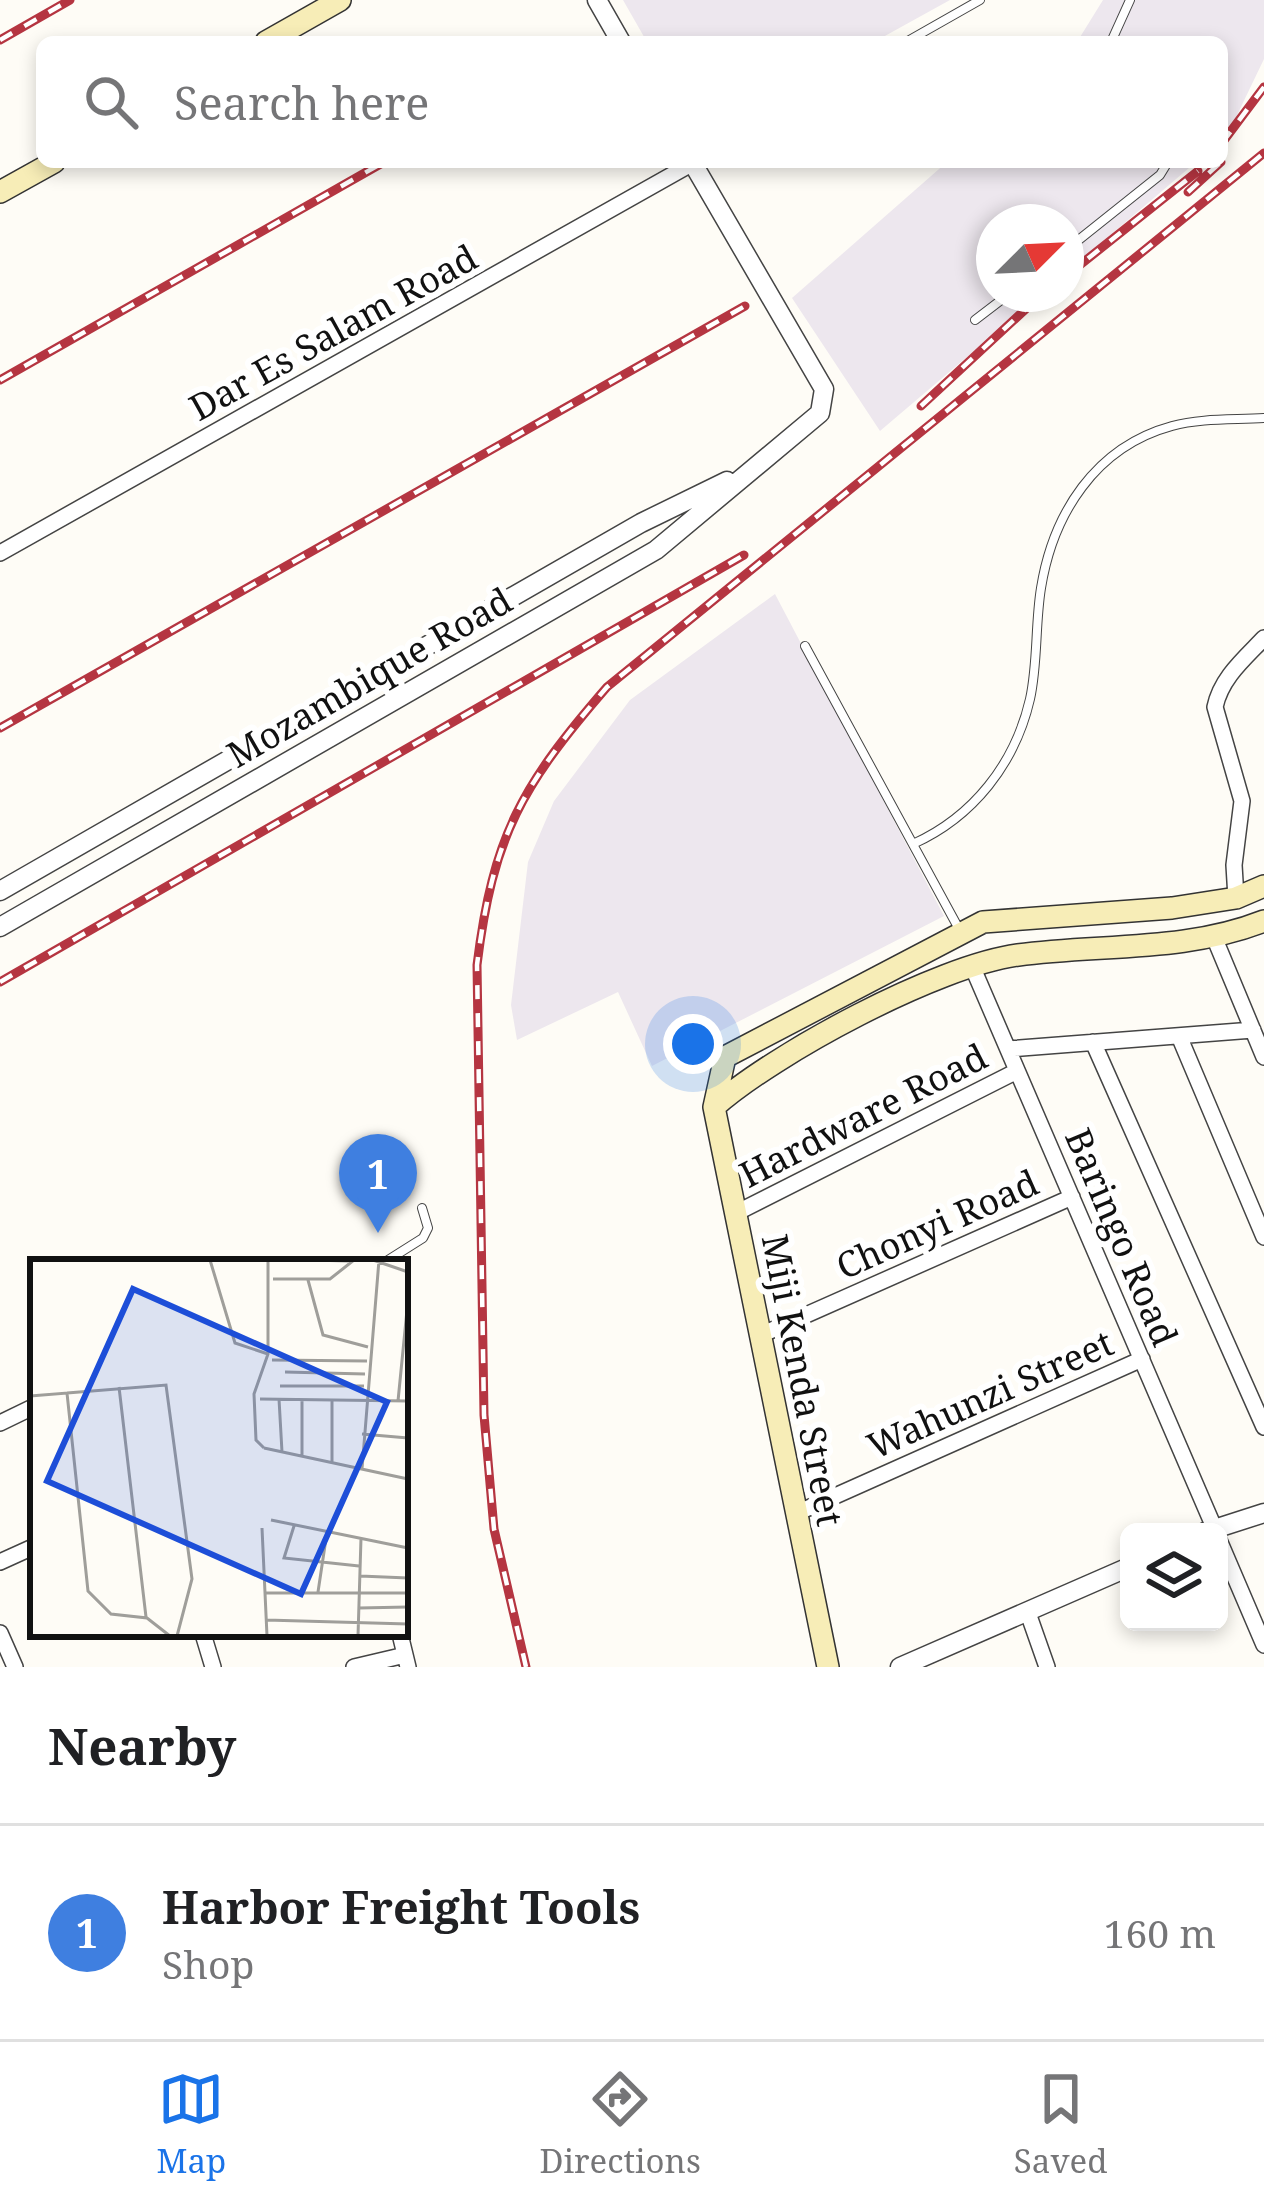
<!DOCTYPE html>
<html lang="en">
<head>
<meta charset="utf-8">
<style>
  :root { --surface:#fff; --page:#f6f6f6; --text:#202124; --muted:#757577; --line:#e0e0e0; --accent:#1a73e8 }
  body { margin:0; font-family:"Noto Serif",serif; background:var(--page); color:var(--text) }
  .controls { position:absolute; right:36px; bottom:36px; display:grid; overflow:hidden; border-radius:18px; box-shadow:0 6px 18px #0003 }
  .controls button { width:108px; height:108px; display:grid; place-items:center; padding:0; border:0; border-bottom:3px solid var(--line); background:var(--surface); color:var(--text); font:60px sans-serif }
  .compass { position:absolute; left:976px; top:204px; width:108px; height:108px; border-radius:50%; background:var(--surface); box-shadow:0 6px 18px #0003; rotate:66deg }
  .you { position:absolute; left:693px; top:1044px; width:42px; height:42px; margin:-30px; border:9px solid #fff; border-radius:50%; background:#1a73e8; box-shadow:0 0 0 18px #1a73e833 }
  .badge { display:grid; place-items:center; width:78px; height:78px; border-radius:50%; background:var(--accent); color:#fff; font-size:39px; font-weight:700 }
  .pin { position:absolute; translate:-50% -99px; filter:drop-shadow(0 3px 6px #0008) }
  .pin::after { content:''; position:absolute; top:63px; width:42px; height:36px; background:inherit; clip-path:polygon(0 0,100% 0,50% 100%) }
  .list { margin:0; padding:0; list-style:none }
  h2 { display:flex; justify-content:space-between; align-items:center; height:156px; margin:0; padding:0 48px; font-size:51px }
  h2 small { font-size:39px; font-weight:400; color:var(--muted) }
  .list li { display:grid; grid-template-columns:78px 1fr auto; gap:36px; align-items:center; box-sizing:border-box; height:216px; padding:0 48px; border-top:3px solid var(--line) }
  .list b { display:block; font-size:45px; white-space:nowrap }
  .list p { margin:0; font-size:39px; white-space:nowrap; color:var(--muted) }
  .list em { font-size:39px; font-style:normal; color:var(--muted) }
  .icon { flex:none; width:66px; height:66px; fill:none; stroke:currentColor; stroke-width:2; stroke-linecap:round; stroke-linejoin:round }
  .map { position:relative; flex:none; width:1264px; height:1667px; overflow:hidden }
  .search { position:absolute; background:var(--surface); box-shadow:0 6px 18px #0003; left:36px; right:36px; top:36px; height:132px; display:flex; align-items:center; gap:30px; box-sizing:border-box; padding:0 42px; border-radius:18px; color:var(--muted); font-size:45px }
  .sheet { height:372px; background:var(--surface) }
  nav { display:flex; justify-content:space-around; align-items:center; box-sizing:border-box; height:168px; border-top:3px solid var(--line); background:var(--surface); font-size:33px; color:var(--muted) }
  nav a { display:grid; justify-items:center; gap:6px }
  nav .on { color:var(--accent) }
  .map>svg:first-child { display:block }
</style>
</head>
<body>
<div class="map">
<svg width="1264" height="1667" viewBox="0 0 1264 1667">
  <rect width="100%" height="100%" fill="#fefcf6"/>
  <!-- industrial -->
  <path fill="#ede7ee" d="M623,0H950L874,42H647Z
    M1103,0H1264V59L1227,136L1222,140V42H1077Z
    M947,162H1196L1066,273V222H994V294H1041L880,431L792,298Z
    M775,594L944,916L652,1066L618,992L517,1040L511,1005L528,862L554,801L630,700Z"/>
  <g fill="none" stroke-linecap="round" stroke-linejoin="round">
    <defs>
      <path id="service" d="M906,42L980,0
        M1111,42L1130,0
        M1066,250L1160,175L1168,162
        M975,320L1009,294
        M805,646L959,929
        M913,844C973,817 1015,764 1030,699C1038,663 1035,625 1041,588C1053,514 1095,447 1172,426C1201,418 1234,420 1264,418
        M385,1262L423,1238L428,1228L422,1208"/>
      <path id="minor" d="M0,553L693,163
        M1236,898L1234,865L1242,801L1215,707C1221,678 1244,659 1264,638
        M1214,937L1264,1057
        M972,966L1216,1532
        M1179,1036L1264,1237
        M1093,1042L1264,1427
        M1008,1049L1253,1030
        M736,1213L1017,1071
        M761,1335L1072,1197
        M0,1423L33,1407
        M797,1513L1142,1359
        M1219,1540L1264,1645
        M0,1562L33,1547
        M1028,1613L1047,1667
        M0,1633L15,1667
        M203,1634L213,1667
        M400,1634L408,1667
        M354,1667L405,1655"/>
      <path id="tertiary" d="M597,0L621,42
        M0,891L641,523L727,481
        M0,927L656,550L820,413L824,389L692,162
        M1205,1532L1264,1513
        M900,1667L1129,1567"/>
      <path id="secondary" d="M266,42L340,0
        M0,192L54,162
        M714,1107C775,1053 937,966 1018,955C1100,944 1186,952 1264,921
        M828,1667L714,1107L725,1057L983,922L1172,908L1236,898L1264,886"/>
    </defs>
    <!-- service casing -->
    <use href="#service" stroke="#444" stroke-width="10"/>
    <!-- minor casing -->
    <use href="#minor" stroke="#444" stroke-width="18"/>
    <!-- tertiary casing -->
    <use href="#tertiary" stroke="#444" stroke-width="21"/>
    <!-- secondary casing -->
    <use href="#secondary" stroke="#333" stroke-width="24"/>
    <!-- service -->
    <use href="#service" stroke="#fff" stroke-width="8"/>
    <!-- minor -->
    <use href="#minor" stroke="#fff" stroke-width="15"/>
    <!-- tertiary -->
    <use href="#tertiary" stroke="#fff" stroke-width="18"/>
    <!-- secondary -->
    <use href="#secondary" stroke="#f7edb7" stroke-width="21"/>
    <defs>
      <path id="rail" d="M0,40L70,0
        M1222,143L1264,87
        M1188,192L1221,162
        M1066,276L1198,171
        M0,380L384,162
        M921,406L1042,294
        M0,728L745,306
        M0,982L744,555
        M526,1667L494,1529L484,1415L477,965C493,835 522,785 607,687L1264,153"/>
    </defs>
    <!-- rail casing -->
    <use href="#rail" stroke="#b53541" stroke-width="9"/>
    <!-- rail -->
    <use href="#rail" stroke="#fff" stroke-width="4.5" stroke-dasharray="14" stroke-linecap="butt"/>
  </g>
  <g text-anchor="middle" dominant-baseline="central" stroke-width="12" stroke-linejoin="round" paint-order="stroke">
    <!-- street labels -->
    <g font-size="36" fill="#111" stroke="#fff">
      <text transform="translate(333 332) rotate(-29)">Dar Es Salam Road</text>
      <text transform="translate(369 677) rotate(-30)">Mozambique Road</text>
      <text transform="translate(863 1115) rotate(-27)">Hardware Road</text>
      <text transform="translate(937 1224) rotate(-24)">Chonyi Road</text>
      <text transform="translate(1122 1237) rotate(67)">Baringo Road</text>
      <text transform="translate(803 1380) rotate(79)">Miji Kenda Street</text>
      <text transform="translate(990 1394) rotate(-24)">Wahunzi Street</text>
    </g>
  </g>
  <!-- overview -->
  <g transform="translate(30 1259)">
    <rect width="378" height="378" fill="#fefcf6"/>
    <path fill="none" stroke="#9f9e9a" stroke-width="3" d="M180,1L205,84L238,95M281,1L318,2M343,1L378,13M243,20H300L324,1M278,21L293,76L338,88M242,101L337,102M255,113L335,115M250,127H334M89,128L116,358M37,134L136,126L162,320L147,377M0,137L37,134L58,332L81,355L117,359L140,377M230,140L378,142M249,140L252,193M302,141V204M368,142L378,41M332,175L378,179M234,189L226,181L224,135L238,95V1M234,189L378,220M272,197V140M332,210L349,1M241,261L378,289M264,267L254,299L329,307M232,269L237,377M330,317L378,319M288,333L297,273M235,334H378M329,349L378,348M236,361L378,365M328,377L331,279"/>
    <path fill="#1d4ed8" fill-opacity="0.15" stroke="#1d4ed8" stroke-width="6" d="M103,30L357,143L271,335L17,222Z"/>
    <rect width="378" height="378" fill="none" stroke="#111" stroke-width="6"/>
  </g>
</svg>
<div class="controls">
<button><svg class="icon" aria-label="layers" viewBox="0 0 24 24"><path d="M12 4l9 5-9 5-9-5zM3 14l9 5 9-5"/></svg></button>
</div>
<svg class="compass" viewBox="-18 -18 36 36"><path d="M0-13l5 13h-10z" fill="#e53935"/><path d="M0 13l5-13h-10z" fill="#757577"/></svg>
<div class="you"></div>
<div class="pin badge" style="left:378px;top:1233px;background:#3f7fe0">1</div>
<div class="search"><svg class="icon" aria-label="search" viewBox="0 0 24 24"><circle cx="10" cy="10" r="6"/><path d="M15 15l6 6"/></svg>Search here</div>
</div>
<section class="sheet">
<h2>Nearby<small></small></h2>
<ul class="list">
<li><span class="badge" style="background:#3f7fe0">1</span><div><b>Harbor Freight Tools</b><p>Shop</p></div><em>160 m</em></li>
</ul>
</section>
<nav>
<a class="on"><svg class="icon" aria-label="map" viewBox="0 0 24 24"><path d="M3 6l6-2 6 2 6-2v14l-6 2-6-2-6 2zM9 4v14M15 6v14"/></svg>Map</a>
<a><svg class="icon" aria-label="directions" viewBox="0 0 24 24"><path d="M12 3l9 9-9 9-9-9zM9 14v-3h6M13 9l2 2-2 2"/></svg>Directions</a>
<a><svg class="icon" aria-label="saved" viewBox="0 0 24 24"><path d="M7 4h10v16l-5-4-5 4z"/></svg>Saved</a>
</nav>
</body>
</html>
